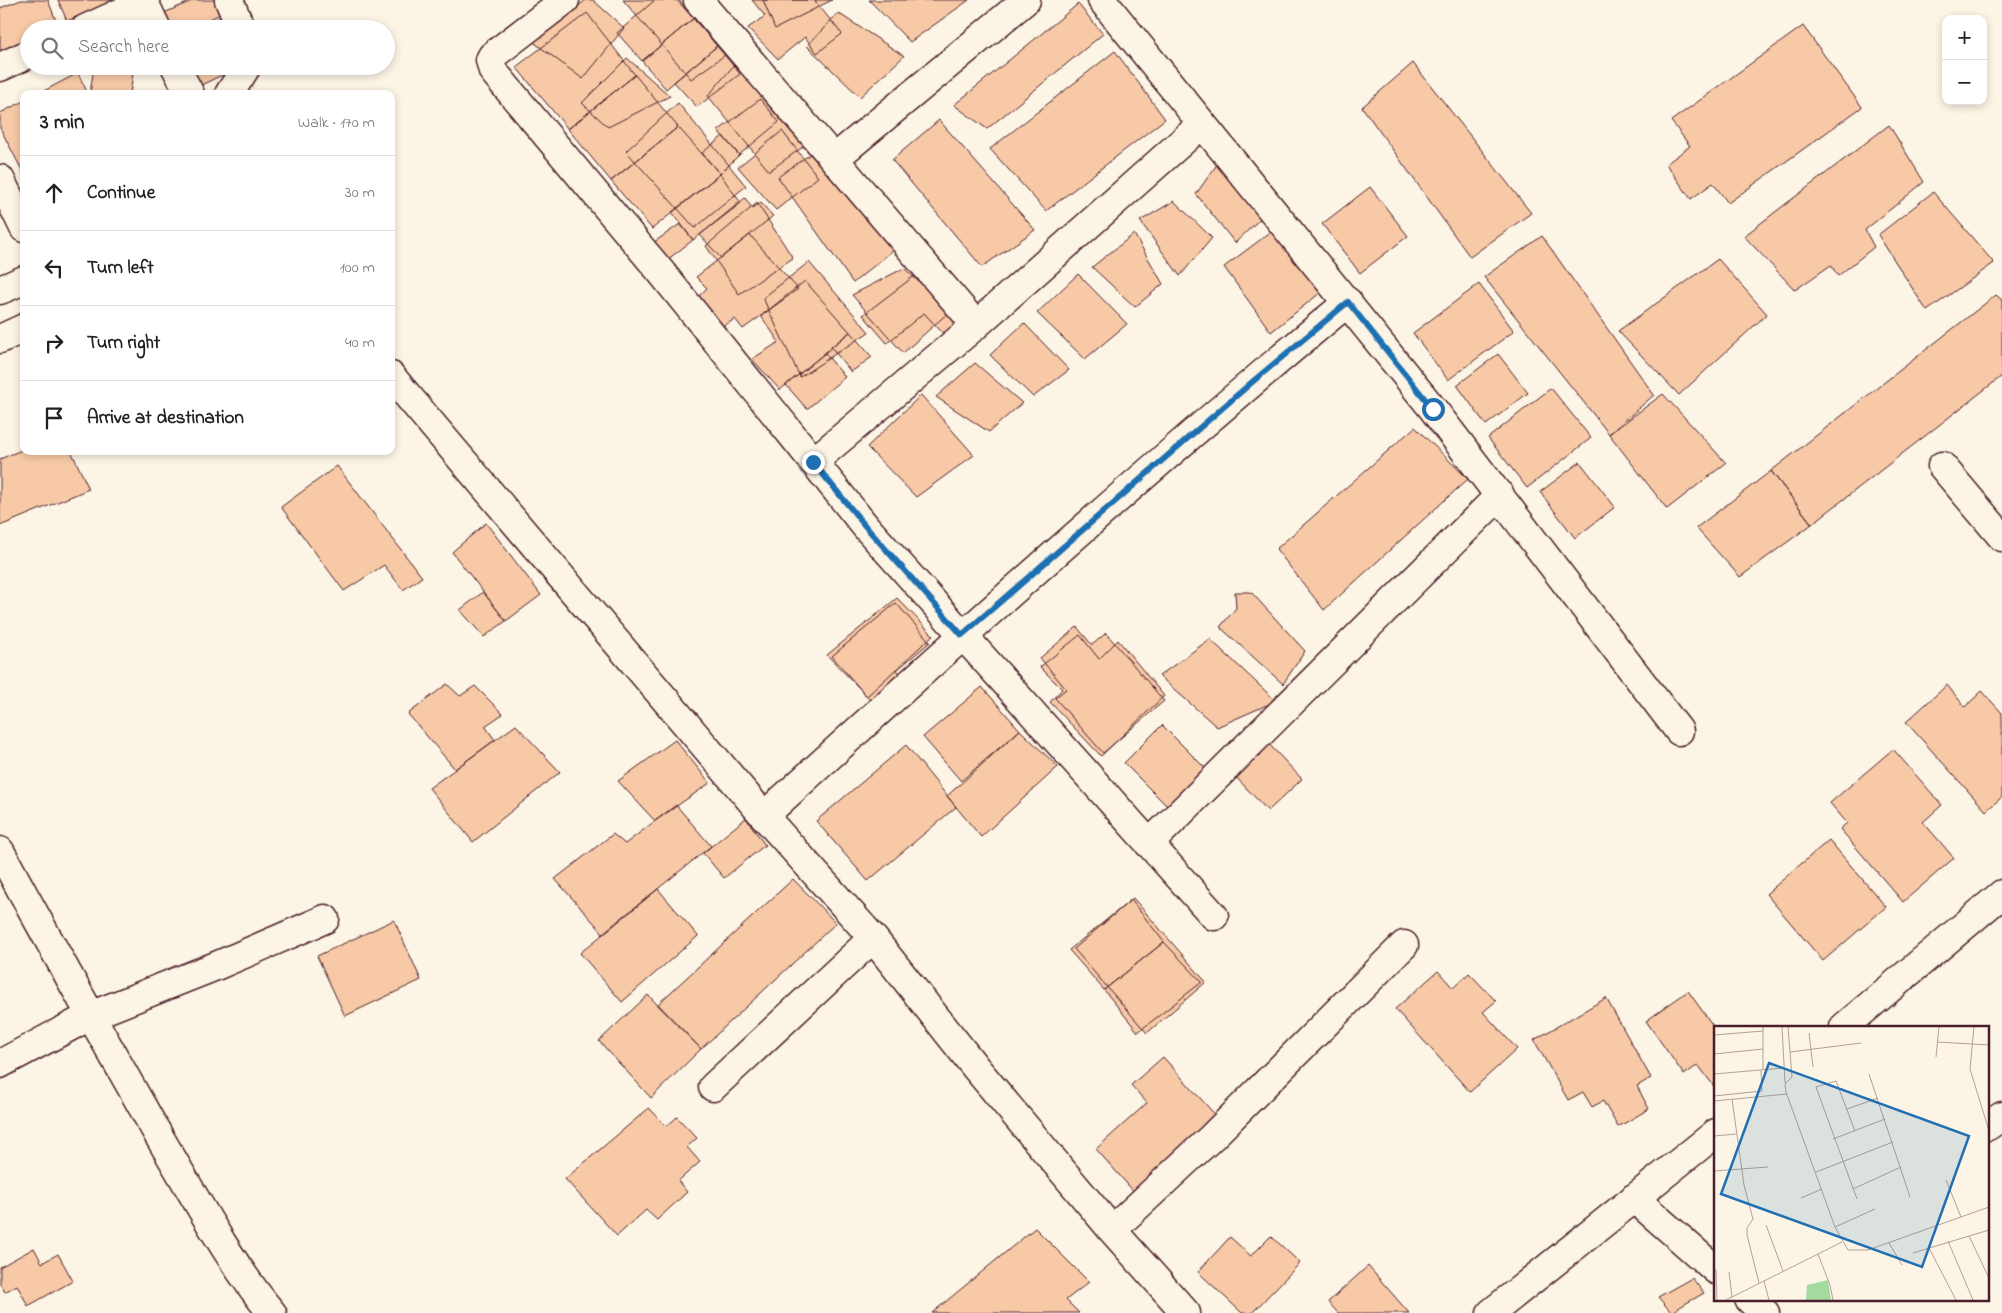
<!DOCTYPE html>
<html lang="en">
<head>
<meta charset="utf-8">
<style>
  :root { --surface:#fff; --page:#f6f6f6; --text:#202124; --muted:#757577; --line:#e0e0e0 }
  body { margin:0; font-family:"Indie Flower",sans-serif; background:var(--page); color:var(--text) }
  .controls { position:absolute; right:15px; top:15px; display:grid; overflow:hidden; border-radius:10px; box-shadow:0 2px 8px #0003 }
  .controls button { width:45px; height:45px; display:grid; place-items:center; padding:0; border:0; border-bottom:1px solid var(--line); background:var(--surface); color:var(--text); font:25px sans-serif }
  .stop { position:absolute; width:15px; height:15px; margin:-11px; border:4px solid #1f6fb2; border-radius:50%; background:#fff }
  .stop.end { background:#1f6fb2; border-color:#fff; box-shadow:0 1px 5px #0008 }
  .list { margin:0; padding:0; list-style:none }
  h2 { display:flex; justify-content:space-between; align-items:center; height:65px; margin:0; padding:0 20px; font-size:21px }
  h2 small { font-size:16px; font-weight:400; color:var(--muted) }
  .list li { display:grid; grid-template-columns:32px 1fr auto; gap:15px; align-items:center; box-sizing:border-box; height:75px; padding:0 20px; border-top:1px solid var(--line) }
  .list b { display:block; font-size:19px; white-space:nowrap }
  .list em { font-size:16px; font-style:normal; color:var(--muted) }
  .icon { flex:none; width:28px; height:28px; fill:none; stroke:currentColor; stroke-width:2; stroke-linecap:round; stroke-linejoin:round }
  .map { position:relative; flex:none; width:2002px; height:1313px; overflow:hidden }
  .search { position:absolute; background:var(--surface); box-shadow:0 2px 8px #0003; left:20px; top:20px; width:375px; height:55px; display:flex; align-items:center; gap:12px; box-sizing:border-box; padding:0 18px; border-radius:28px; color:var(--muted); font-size:19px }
  .panel { position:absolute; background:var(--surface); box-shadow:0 2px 8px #0003; left:20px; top:90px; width:375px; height:365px; border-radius:10px }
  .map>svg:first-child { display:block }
</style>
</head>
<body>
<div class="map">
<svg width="2002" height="1313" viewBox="0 0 2002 1313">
  <rect width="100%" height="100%" fill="#fcf5e5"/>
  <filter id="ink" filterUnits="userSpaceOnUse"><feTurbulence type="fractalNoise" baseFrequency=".02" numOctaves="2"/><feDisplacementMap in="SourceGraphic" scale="10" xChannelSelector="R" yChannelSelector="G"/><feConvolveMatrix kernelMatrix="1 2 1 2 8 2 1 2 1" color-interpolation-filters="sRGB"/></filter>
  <g filter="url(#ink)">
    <!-- building -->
    <path fill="#f7c9a6" stroke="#4a1f2b" d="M21,0H48L59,29H29V48L0,59V8Z
      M58,0H115L67,21Z
      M194,0H220L225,12L188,29H171L164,13Z
      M586,0H593L624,28L583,79L532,41Z
      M623,0H677L725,55L691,79Z
      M655,0H679L694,18L642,61L617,33Z
      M752,0H814L842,34L817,53L805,37L778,59L748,28L765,16Z
      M763,0H832L775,29Z
      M869,0H969L910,42Z
      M1078,4L1103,34L987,129L954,105Z
      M587,13L635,75L568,129L516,67Z
      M838,13L904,56L860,97L807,46Z
      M222,16L228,29H196Z
      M694,18L717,46L666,89L642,61Z
      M1803,26L1862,107L1728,203L1713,183L1691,199L1666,164L1690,146L1671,121Z
      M717,46L740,74L697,107L674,82Z
      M1115,51L1165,119L1046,211L990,149Z
      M627,58L670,96L608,127L582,103Z
      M1413,63L1531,213L1470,257L1362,107Z
      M734,65L807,144L769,171L708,96Z
      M94,66H134L130,94H90Z
      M189,66H241L199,86Z
      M78,73L88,94H38Z
      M635,75L678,127L611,181L568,129Z
      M760,99L779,122L739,155L718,131Z
      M24,101V174L0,128V113Z
      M678,103L746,186L695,228L626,151Z
      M939,120L1035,230L982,267L892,160Z
      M1889,125L1924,182L1865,230L1874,247L1838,276L1831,265L1795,290L1744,236Z
      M678,127L720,174L652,229L611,181Z
      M782,131L818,177L776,210L738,167Z
      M723,136L739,155L720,174L702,153Z
      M813,152L897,247L853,283L778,177Z
      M1218,163L1262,217L1235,243L1196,194Z
      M720,174L741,203L693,240L672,212Z
      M1370,187L1408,236L1360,273L1322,224Z
      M1933,192L1994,263L1927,311L1878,235Z
      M745,198L752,208L761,203L773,216L721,258L700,235Z
      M1174,201L1212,238L1180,276L1140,221Z
      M757,203L793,258L739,294L706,246Z
      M680,224L693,240L663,263L650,245Z
      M1272,231L1320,293L1271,332L1224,267Z
      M1134,234L1163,284L1135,307L1092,267Z
      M750,235L798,289L743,329L735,319L722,327L697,298L707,288L696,277Z
      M1542,236L1654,395L1609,434L1484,277Z
      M1718,259L1767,314L1679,395L1618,331Z
      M809,262L869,332L800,377L763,298Z
      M904,268L950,311L903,353L852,295Z
      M921,271L968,328L950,341L924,313L887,343L863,315Z
      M1078,274L1127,324L1085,359L1037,313Z
      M805,281L850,332L780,390L752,359L779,342L761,316Z
      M1479,284L1514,331L1448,380L1413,333Z
      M1996,295L2002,300V376L1812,524L1771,471Z
      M1024,323L1069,370L1033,397L990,355Z
      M850,332L872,357L851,372L831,347Z
      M825,353L845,377L807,409L786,385Z
      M1498,354L1528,393L1486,425L1457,385Z
      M975,363L1022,403L989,432L936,397Z
      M1551,388L1591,438L1527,488L1488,438Z
      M1663,394L1726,463L1667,509L1609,434Z
      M921,395L974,455L916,497L867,447Z
      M1415,427L1468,479L1324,610L1276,549Z
      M24,449V451H71L89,489L0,526V459Z
      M1580,462L1615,507L1575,538L1540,492Z
      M337,466L422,577L403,590L384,565L344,591L281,507Z
      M1771,471L1812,524L1740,577L1696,528Z
      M486,523L541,595L506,621L452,552Z
      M483,592L506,621L484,637L460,610Z
      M1235,592H1251L1305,651L1283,684L1220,627L1236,608Z
      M897,598L933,635L867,696L827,655Z
      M896,603L930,642L897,670L903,677L872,703L832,656Z
      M1077,627L1092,645L1106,633L1164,701L1103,753L1055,698L1066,689L1040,658Z
      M1080,635L1099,659L1118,640L1164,696L1101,756L1050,702L1062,689L1040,667Z
      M1210,639L1276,701L1217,727L1159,676Z
      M447,684L460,696L475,686L503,714L485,726L495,740L455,769L408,714Z
      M1947,685L1965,707L1982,691L2002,713V797L1986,811L1906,722Z
      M982,687L1020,730L961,781L923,737Z
      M516,725L560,772L473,842L429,788Z
      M1162,725L1210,773L1172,811L1124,763Z
      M1020,730L1058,767L981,837L947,796Z
      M675,740L710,783L655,821L618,781Z
      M1267,742L1302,779L1268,811L1233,774Z
      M906,745L956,807L868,881L816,821Z
      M1893,749L1942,805L1923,822L1954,858L1903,902L1840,829L1847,823L1830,803Z
      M676,805L711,846L603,933L555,879L613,834L625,844Z
      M746,818L765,845L724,878L703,853Z
      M1829,840L1886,907L1823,961L1766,894Z
      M793,879L836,923L701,1049L658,1004Z
      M658,889L698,936L622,1002L580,953Z
      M1133,898L1206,982L1147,1033L1074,949Z
      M1131,900L1164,942L1104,990L1069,950Z
      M394,920L421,980L345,1016L317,956Z
      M1164,942L1202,982L1138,1032L1104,990Z
      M1438,971L1453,988L1469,973L1496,1001L1483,1012L1517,1049L1470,1092L1395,1009Z
      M1688,991L1716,1030V1089L1698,1065L1684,1075L1646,1021Z
      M648,995L701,1049L651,1098L599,1041Z
      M1606,998L1651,1078L1637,1086L1649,1109L1618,1127L1603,1101L1592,1107L1583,1092L1568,1100L1534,1040Z
      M1163,1057L1219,1119L1136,1194L1096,1149L1147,1103L1131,1085Z
      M649,1108L667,1126L677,1117L697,1138L687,1147L700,1162L678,1181L687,1192L657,1220L646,1210L617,1236L565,1179Z
      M1035,1228L1089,1282L1066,1300L1079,1313H932Z
      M1271,1236L1300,1263L1252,1313H1242L1198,1272L1230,1237L1251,1256Z
      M34,1248L42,1263L58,1254L73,1281L28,1306L17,1285L5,1292L0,1284V1267Z
      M1368,1266L1409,1313H1338L1328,1302Z
      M1692,1278L1704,1293L1671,1312L1658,1297Z"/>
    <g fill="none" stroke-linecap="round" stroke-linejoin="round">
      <defs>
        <path id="minor" d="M143,0L157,29
          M229,0L241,29
          M565,0L492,56L490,60L493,71L661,272L866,527L1214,916
          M698,0L976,325
          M1102,0L1433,409L1679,731
          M85,29L144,2
          M175,66L190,94
          M0,67L29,54
          M229,94L247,66
          M834,159L1026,0
          M0,179L24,228
          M0,290L24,280
          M0,339L24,328
          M391,376L764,816L873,938L976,1068L1112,1230L1186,1313
          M813,462L976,325L1202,124
          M1942,466L2002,537
          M764,816C955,641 1148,468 1348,302
          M1149,844L1500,495
          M0,851C52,947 106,1043 160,1138C195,1197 228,1260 272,1313
          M1844,1027L2002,894
          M0,1064L90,1016L216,966L325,919
          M713,1087L873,938
          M1988,1126L2002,1116
          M1634,1198L1716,1270
          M1112,1230L1212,1137L1404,945
          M1749,1299L1765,1313
          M1491,1313L1716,1133"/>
      </defs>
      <!-- minor casing -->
      <use href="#minor" stroke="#4a1f2b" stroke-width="31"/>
      <!-- minor -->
      <use href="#minor" stroke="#fcf5e5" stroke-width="28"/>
    </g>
  </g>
  <g fill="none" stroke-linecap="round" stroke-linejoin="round" filter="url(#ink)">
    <!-- route -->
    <path stroke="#1f6fb2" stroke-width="6" d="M813,462L866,527L962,635L1251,383L1348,302L1433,409"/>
  </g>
  <!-- overview -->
  <g transform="translate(1714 1026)">
    <rect width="275" height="275" fill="#fcf5e5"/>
    <path d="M114,254L117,274H92L93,259Z" fill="#a3db9f"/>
    <path fill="none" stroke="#b59f9b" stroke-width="1" d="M49,1V44M68,1L71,57M74,1L78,51L71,58L72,66L121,201L134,224H154L275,181M260,1L256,43L275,105M95,7L99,41M0,9L49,5M223,16L275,19M76,26L147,17M0,28L49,23M222,31L225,1M0,48L69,42M155,48L196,171M0,70L48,65L47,44M18,73L30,159L39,193L33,202V209L45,257M0,75L73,68M133,83L164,72M141,105L122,55L102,61L143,173M0,110L22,108M119,113L171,93M0,145L54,141M102,146L179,116M232,154L247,191M139,163L187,141M87,172L108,163M52,199L69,245M121,201L161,183M255,210L275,252M234,215L259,274M175,217L188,239M215,222L242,274M199,227L275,204M104,228L116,259L119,274M2,243L3,274M15,246L18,271M50,255L55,274M12,274L128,216"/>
    <path fill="#1f6fb2" fill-opacity="0.15" stroke="#1f6fb2" stroke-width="2.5" d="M55,37L255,110L208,241L7,168Z"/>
    <rect width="275" height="275" fill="none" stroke="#4a1f2b" stroke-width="2.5"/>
  </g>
</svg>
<div class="controls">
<button>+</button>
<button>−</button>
</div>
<div class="stop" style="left:1433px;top:409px"></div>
<div class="stop end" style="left:813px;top:462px"></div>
<div class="search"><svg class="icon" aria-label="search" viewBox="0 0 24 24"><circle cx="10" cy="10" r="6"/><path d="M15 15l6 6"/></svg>Search here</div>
<section class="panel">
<h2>3 min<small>Walk · 170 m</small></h2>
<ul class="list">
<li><svg class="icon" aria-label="ahead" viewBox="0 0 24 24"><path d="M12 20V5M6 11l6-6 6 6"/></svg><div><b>Continue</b></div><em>30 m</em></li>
<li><svg class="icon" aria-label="left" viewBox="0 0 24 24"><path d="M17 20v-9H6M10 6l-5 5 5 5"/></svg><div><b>Turn left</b></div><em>100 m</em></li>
<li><svg class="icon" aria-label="right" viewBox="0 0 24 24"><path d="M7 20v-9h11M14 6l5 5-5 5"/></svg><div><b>Turn right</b></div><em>40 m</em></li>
<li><svg class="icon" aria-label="arrive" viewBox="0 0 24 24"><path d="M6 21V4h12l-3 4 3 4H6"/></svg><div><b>Arrive at destination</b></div></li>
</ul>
</section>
</div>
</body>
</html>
